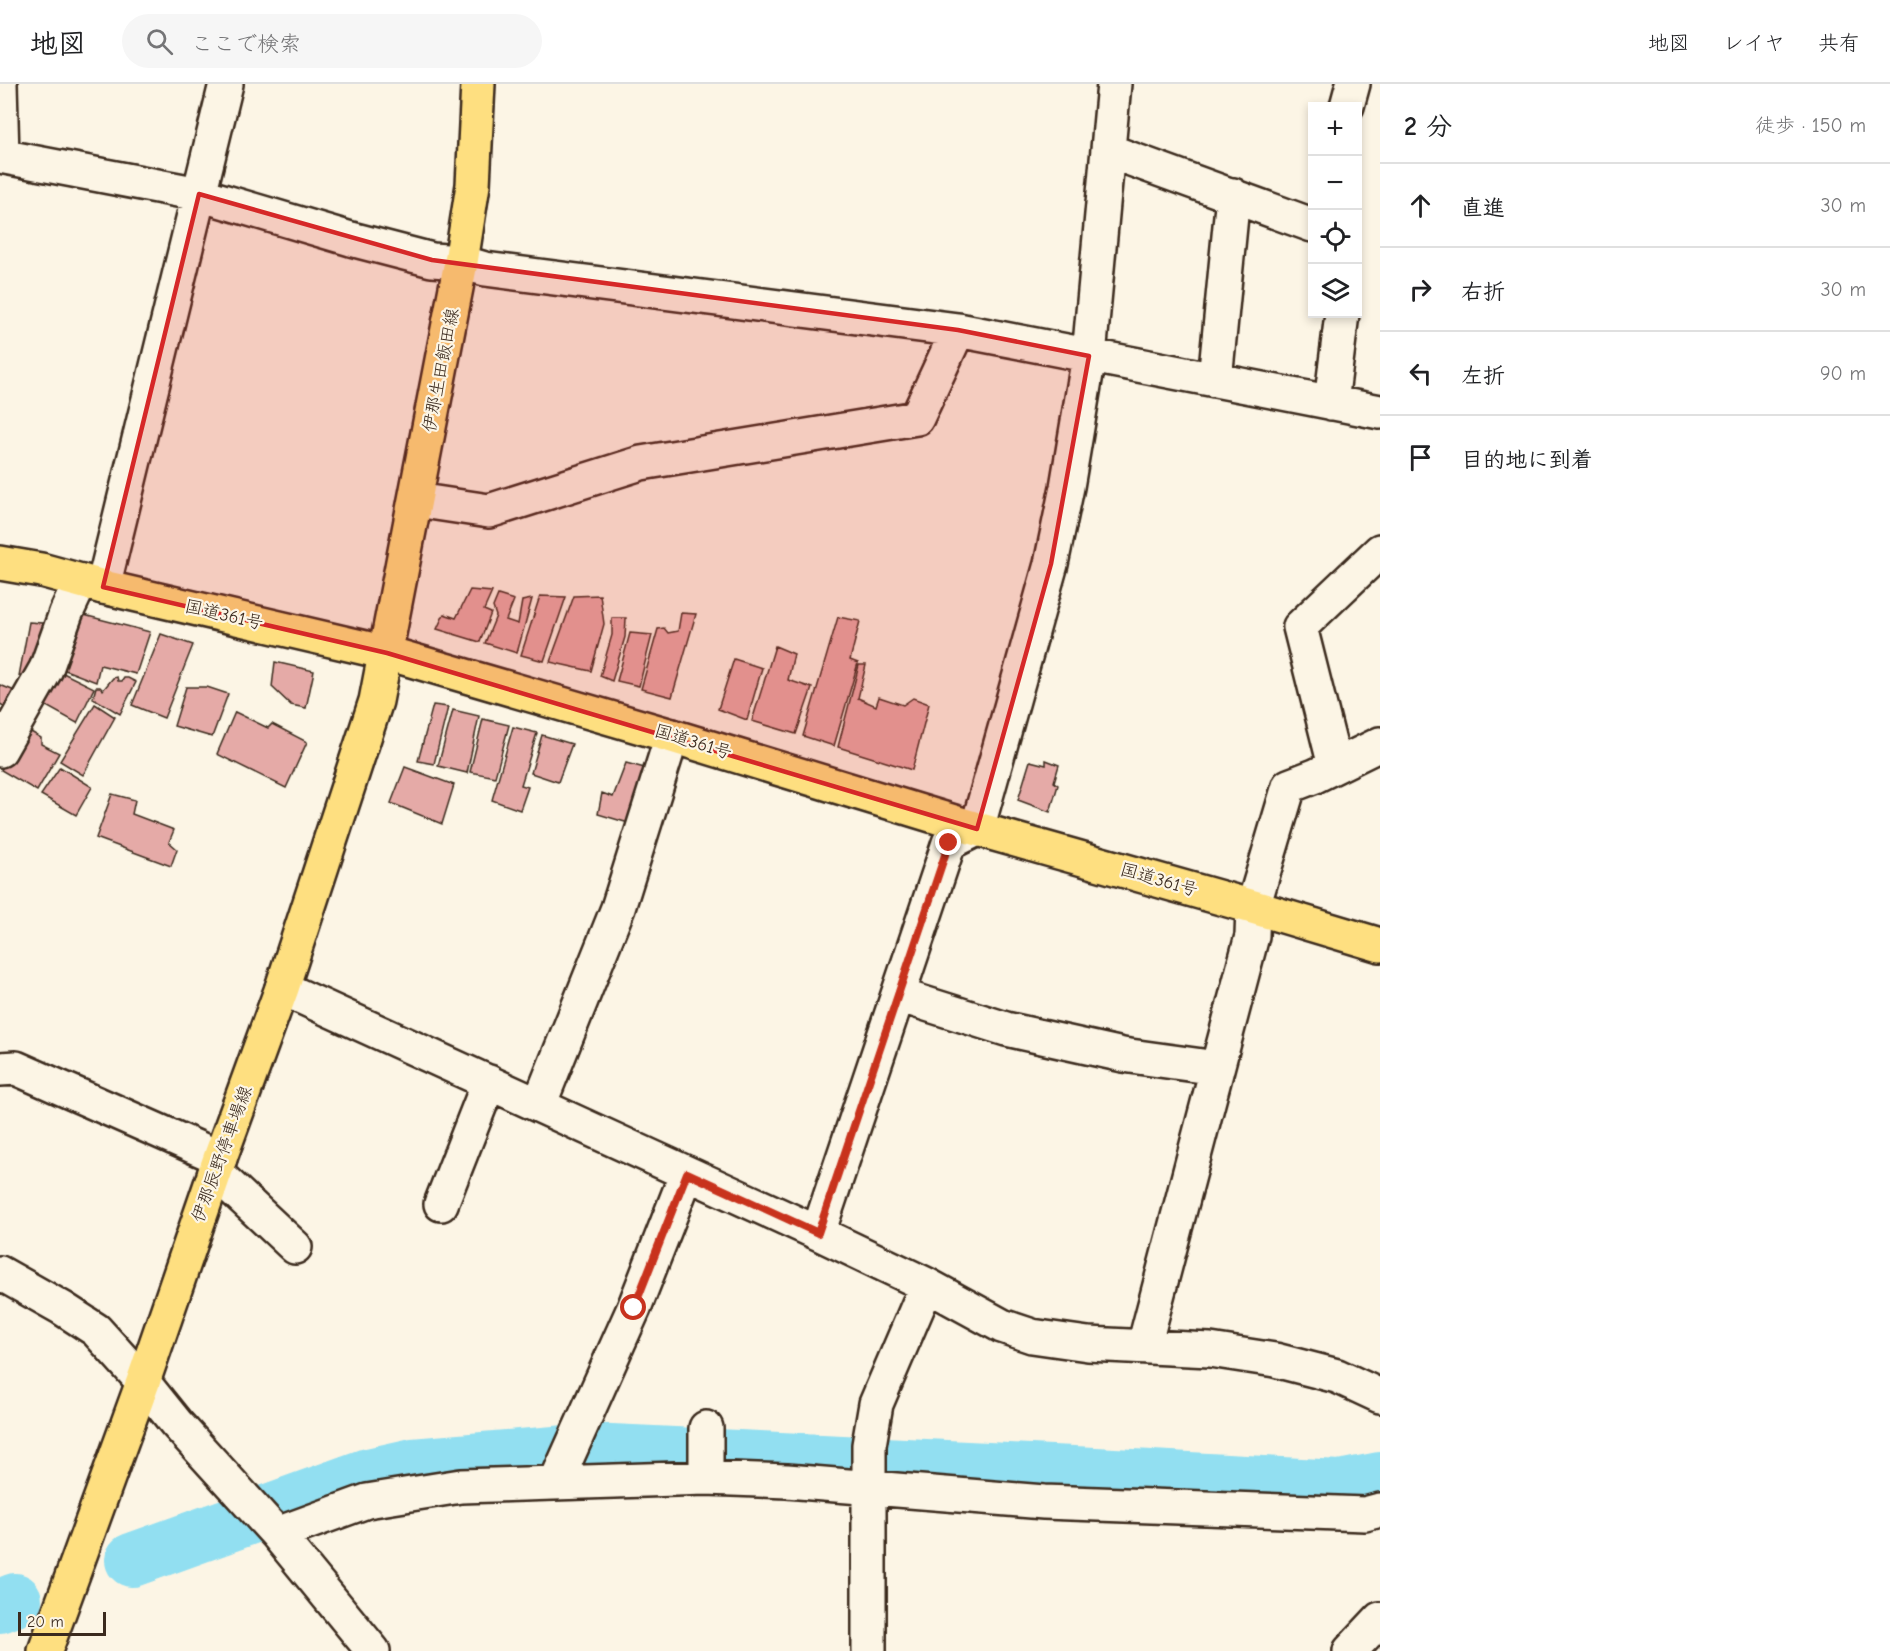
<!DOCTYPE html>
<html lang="ja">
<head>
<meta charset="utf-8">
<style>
  :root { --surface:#fff; --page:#f6f6f6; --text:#202124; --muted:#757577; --line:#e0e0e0 }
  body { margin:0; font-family:"Comic Neue","Klee One",sans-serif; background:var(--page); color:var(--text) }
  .controls { position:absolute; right:18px; top:18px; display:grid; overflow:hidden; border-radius:0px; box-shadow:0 3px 9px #0003 }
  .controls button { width:54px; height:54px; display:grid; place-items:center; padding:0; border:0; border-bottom:2px solid var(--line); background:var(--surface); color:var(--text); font:30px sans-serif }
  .scale { position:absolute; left:18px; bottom:15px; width:88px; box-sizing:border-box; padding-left:6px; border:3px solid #3b2a1e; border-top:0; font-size:16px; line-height:21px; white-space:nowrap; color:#3b2a1e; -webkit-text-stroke:4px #fcf5e5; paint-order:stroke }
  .stop { position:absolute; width:18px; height:18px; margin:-14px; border:4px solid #c8321e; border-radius:50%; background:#fff }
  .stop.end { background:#c8321e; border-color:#fff; box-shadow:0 2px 6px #0008 }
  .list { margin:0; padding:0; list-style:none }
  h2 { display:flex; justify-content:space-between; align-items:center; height:78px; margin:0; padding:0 24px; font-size:26px }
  h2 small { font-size:20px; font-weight:400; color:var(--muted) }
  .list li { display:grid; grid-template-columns:39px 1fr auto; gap:18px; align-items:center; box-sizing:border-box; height:84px; padding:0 24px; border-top:2px solid var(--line) }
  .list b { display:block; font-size:22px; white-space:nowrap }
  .list em { font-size:20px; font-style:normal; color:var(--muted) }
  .icon { flex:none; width:33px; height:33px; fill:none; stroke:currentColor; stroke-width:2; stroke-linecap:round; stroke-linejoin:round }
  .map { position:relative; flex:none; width:1380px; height:1567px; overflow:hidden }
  header { display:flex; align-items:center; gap:36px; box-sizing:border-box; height:84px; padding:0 30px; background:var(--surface); border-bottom:2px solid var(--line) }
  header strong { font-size:28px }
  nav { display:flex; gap:33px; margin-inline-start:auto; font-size:21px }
  .search { width:420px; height:54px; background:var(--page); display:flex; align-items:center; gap:15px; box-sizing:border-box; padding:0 21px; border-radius:33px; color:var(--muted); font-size:22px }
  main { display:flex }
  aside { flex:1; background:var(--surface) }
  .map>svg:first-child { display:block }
</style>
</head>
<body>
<header>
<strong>地図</strong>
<div class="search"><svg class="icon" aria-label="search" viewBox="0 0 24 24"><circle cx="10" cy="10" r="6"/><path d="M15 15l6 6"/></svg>ここで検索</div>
<nav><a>地図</a><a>レイヤ</a><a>共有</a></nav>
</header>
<main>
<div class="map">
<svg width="1380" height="1567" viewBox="0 0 1380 1567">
  <rect width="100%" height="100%" fill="#fcf5e5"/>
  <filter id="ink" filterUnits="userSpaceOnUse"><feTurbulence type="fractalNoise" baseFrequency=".0167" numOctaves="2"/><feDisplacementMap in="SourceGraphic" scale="12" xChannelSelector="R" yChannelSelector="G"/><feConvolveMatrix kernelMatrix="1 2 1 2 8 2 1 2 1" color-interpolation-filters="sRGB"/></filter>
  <g filter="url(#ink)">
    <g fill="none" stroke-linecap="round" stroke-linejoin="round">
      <!-- river -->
      <path stroke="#92dff1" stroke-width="54" d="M132,1476L368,1391L413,1381L590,1366L1095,1390L1340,1403L1380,1395
        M0,1522L15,1516"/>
    </g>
    <!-- building -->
    <path fill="#e5aaa7" stroke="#3b2a1e" stroke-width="1.5" d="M470,506L492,508L484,526L491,529L480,558L437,545L444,530L456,534Z
      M498,511L514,516L506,536L518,540L522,517L532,515L517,569L485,559L496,532L493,523Z
      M600,511L604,540L591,587L550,578L574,512Z
      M540,512L566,513L544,577L521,571Z
      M76,529L150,548L136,590L100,581L96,598L60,584Z
      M681,529L696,530L672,613L641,605L658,545L664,544L668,549L678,547Z
      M838,533L860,537L850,576L858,579L834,662L803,652Z
      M612,534H626L625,553L612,597L600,592L612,551Z
      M29,538L54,540L32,596L19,592Z
      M630,549L652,551L639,602L617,597Z
      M161,550L193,561L164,634L132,621Z
      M775,562L794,570L788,596L812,604L796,650L752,637Z
      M734,575L762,584L747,636L718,625Z
      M275,578L314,587L306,624L291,621L272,603Z
      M859,581H866L858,614L876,622L879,613L903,621L913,614L929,620L912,686L838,663Z
      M57,586L94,604L77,639L39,618Z
      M117,593L118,597H122L124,594H128L136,598L120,630L93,614L96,603H100L103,606L113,594Z
      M0,601L22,610L13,627L0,620Z
      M186,603H207L228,610L212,653L174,642Z
      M95,620L115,633L83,691L60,677Z
      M433,621L448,623L434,680L418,677Z
      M453,626L479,632L467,689L438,682Z
      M235,628L268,644L272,640L307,658L286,704L217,670Z
      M483,635L509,641L495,693L470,688Z
      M513,643L537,649L521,701L528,703L520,726L492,716Z
      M26,645L41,654V660L59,669L37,707L1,686Z
      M542,651L572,660L558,698L531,689Z
      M1046,676L1059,681L1054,698L1058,701L1050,728L1018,716L1030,677L1046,681Z
      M626,679L652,686L632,740L598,730L602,709L613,713Z
      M60,683L92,703L76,731L41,711Z
      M405,683L454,701L442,740L391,719Z
      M112,710L135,716L132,730L174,746L169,758L177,765L171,782L96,754Z"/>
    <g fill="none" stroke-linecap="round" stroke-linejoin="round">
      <defs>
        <path id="minor" d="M0,0L2,72
          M1347,22L1353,0
          M1109,67L1312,141
          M0,72L199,110L351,155L432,176L461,178L485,185L958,246L1380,328
          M1215,296L1233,111
          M1331,319L1342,230
          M416,416L489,427L641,379L917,334L958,246
          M103,503L226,0
          M0,666L46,585L66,529L81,497
          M1335,682L1300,543L1380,467
          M282,904L818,1149L927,1201L1002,1242L1032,1252L1088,1260L1210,1266L1275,1276L1337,1292L1380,1312
          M898,911L1006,945L1123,971L1217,984
          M0,985L16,984L220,1074
          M539,1021L618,824L672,652
          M215,1088L295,1163
          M441,1120L489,998
          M818,1149L949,759L977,745L1051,480L1067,403L1089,272L1114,0
          M0,1189L62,1224L96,1246L143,1298L176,1339L277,1450L373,1567
          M1144,1262L1252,852L1253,823L1289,702L1315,692L1380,660
          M706,1344V1394
          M556,1398L634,1224L687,1089
          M277,1450L367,1417L461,1402L706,1394L787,1397L1044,1418L1365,1430L1380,1426
          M869,1567V1361L876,1320L927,1201
          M1350,1567L1380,1535"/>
        <path id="major" d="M45,1567L143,1298L220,1074L282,904L376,617L461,178L473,101L478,0"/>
        <path id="highway" d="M0,479L41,486L103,503L387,569L672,652L977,745L1253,823L1380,861"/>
      </defs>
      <!-- minor casing -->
      <use href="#minor" stroke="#3b2a1e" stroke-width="38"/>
      <!-- major casing -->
      <use href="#major" stroke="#3b2a1e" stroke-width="38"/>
      <!-- highway casing -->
      <use href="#highway" stroke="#3b2a1e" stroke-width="38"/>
      <!-- minor -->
      <use href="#minor" stroke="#fcf5e5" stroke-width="33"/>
      <!-- major -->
      <use href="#major" stroke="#fedf80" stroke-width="33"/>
      <!-- highway -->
      <use href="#highway" stroke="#fedf80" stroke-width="33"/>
    </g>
  </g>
  <g fill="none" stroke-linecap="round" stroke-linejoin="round" filter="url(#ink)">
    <!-- route -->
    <path stroke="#c8321e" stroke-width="8" d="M634,1224L687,1089L818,1149L949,759"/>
  </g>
  <!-- marked area -->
  <path fill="#d62828" fill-opacity="0.2" stroke="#d62828" stroke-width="4.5" stroke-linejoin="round" d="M199,110L432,176L958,246L1089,272L1051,480L977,745L387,569L103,503Z"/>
  <g text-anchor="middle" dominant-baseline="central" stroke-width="4.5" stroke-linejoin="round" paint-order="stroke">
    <!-- street labels -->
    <g font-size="18" fill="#3b2a1e" stroke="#fcf5e5">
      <text transform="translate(441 286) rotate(-79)">伊那生田飯田線</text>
      <text transform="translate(224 531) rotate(13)">国道361号</text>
      <text transform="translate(693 658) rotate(17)">国道361号</text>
      <text transform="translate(1159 796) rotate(16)">国道361号</text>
      <text transform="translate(222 1070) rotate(-70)">伊那辰野停車場線</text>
    </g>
  </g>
</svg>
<div class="controls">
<button>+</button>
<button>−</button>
<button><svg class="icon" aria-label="locate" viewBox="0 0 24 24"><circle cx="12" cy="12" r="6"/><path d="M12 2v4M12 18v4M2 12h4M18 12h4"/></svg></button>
<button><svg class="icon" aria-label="layers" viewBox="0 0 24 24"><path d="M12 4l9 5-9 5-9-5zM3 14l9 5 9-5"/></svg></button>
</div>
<div class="scale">20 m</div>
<div class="stop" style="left:634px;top:1224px"></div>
<div class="stop end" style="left:949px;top:759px"></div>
</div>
<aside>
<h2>2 分<small>徒歩 · 150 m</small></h2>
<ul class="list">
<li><svg class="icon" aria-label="ahead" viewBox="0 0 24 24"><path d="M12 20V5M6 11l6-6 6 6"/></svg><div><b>直進</b></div><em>30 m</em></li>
<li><svg class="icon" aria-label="right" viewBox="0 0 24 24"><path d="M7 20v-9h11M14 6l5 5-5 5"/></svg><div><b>右折</b></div><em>30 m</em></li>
<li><svg class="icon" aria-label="left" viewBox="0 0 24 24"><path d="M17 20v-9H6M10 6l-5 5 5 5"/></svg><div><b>左折</b></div><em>90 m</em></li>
<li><svg class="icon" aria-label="arrive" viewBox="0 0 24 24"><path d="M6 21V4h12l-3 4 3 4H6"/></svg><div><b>目的地に到着</b></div></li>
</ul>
</aside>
</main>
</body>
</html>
